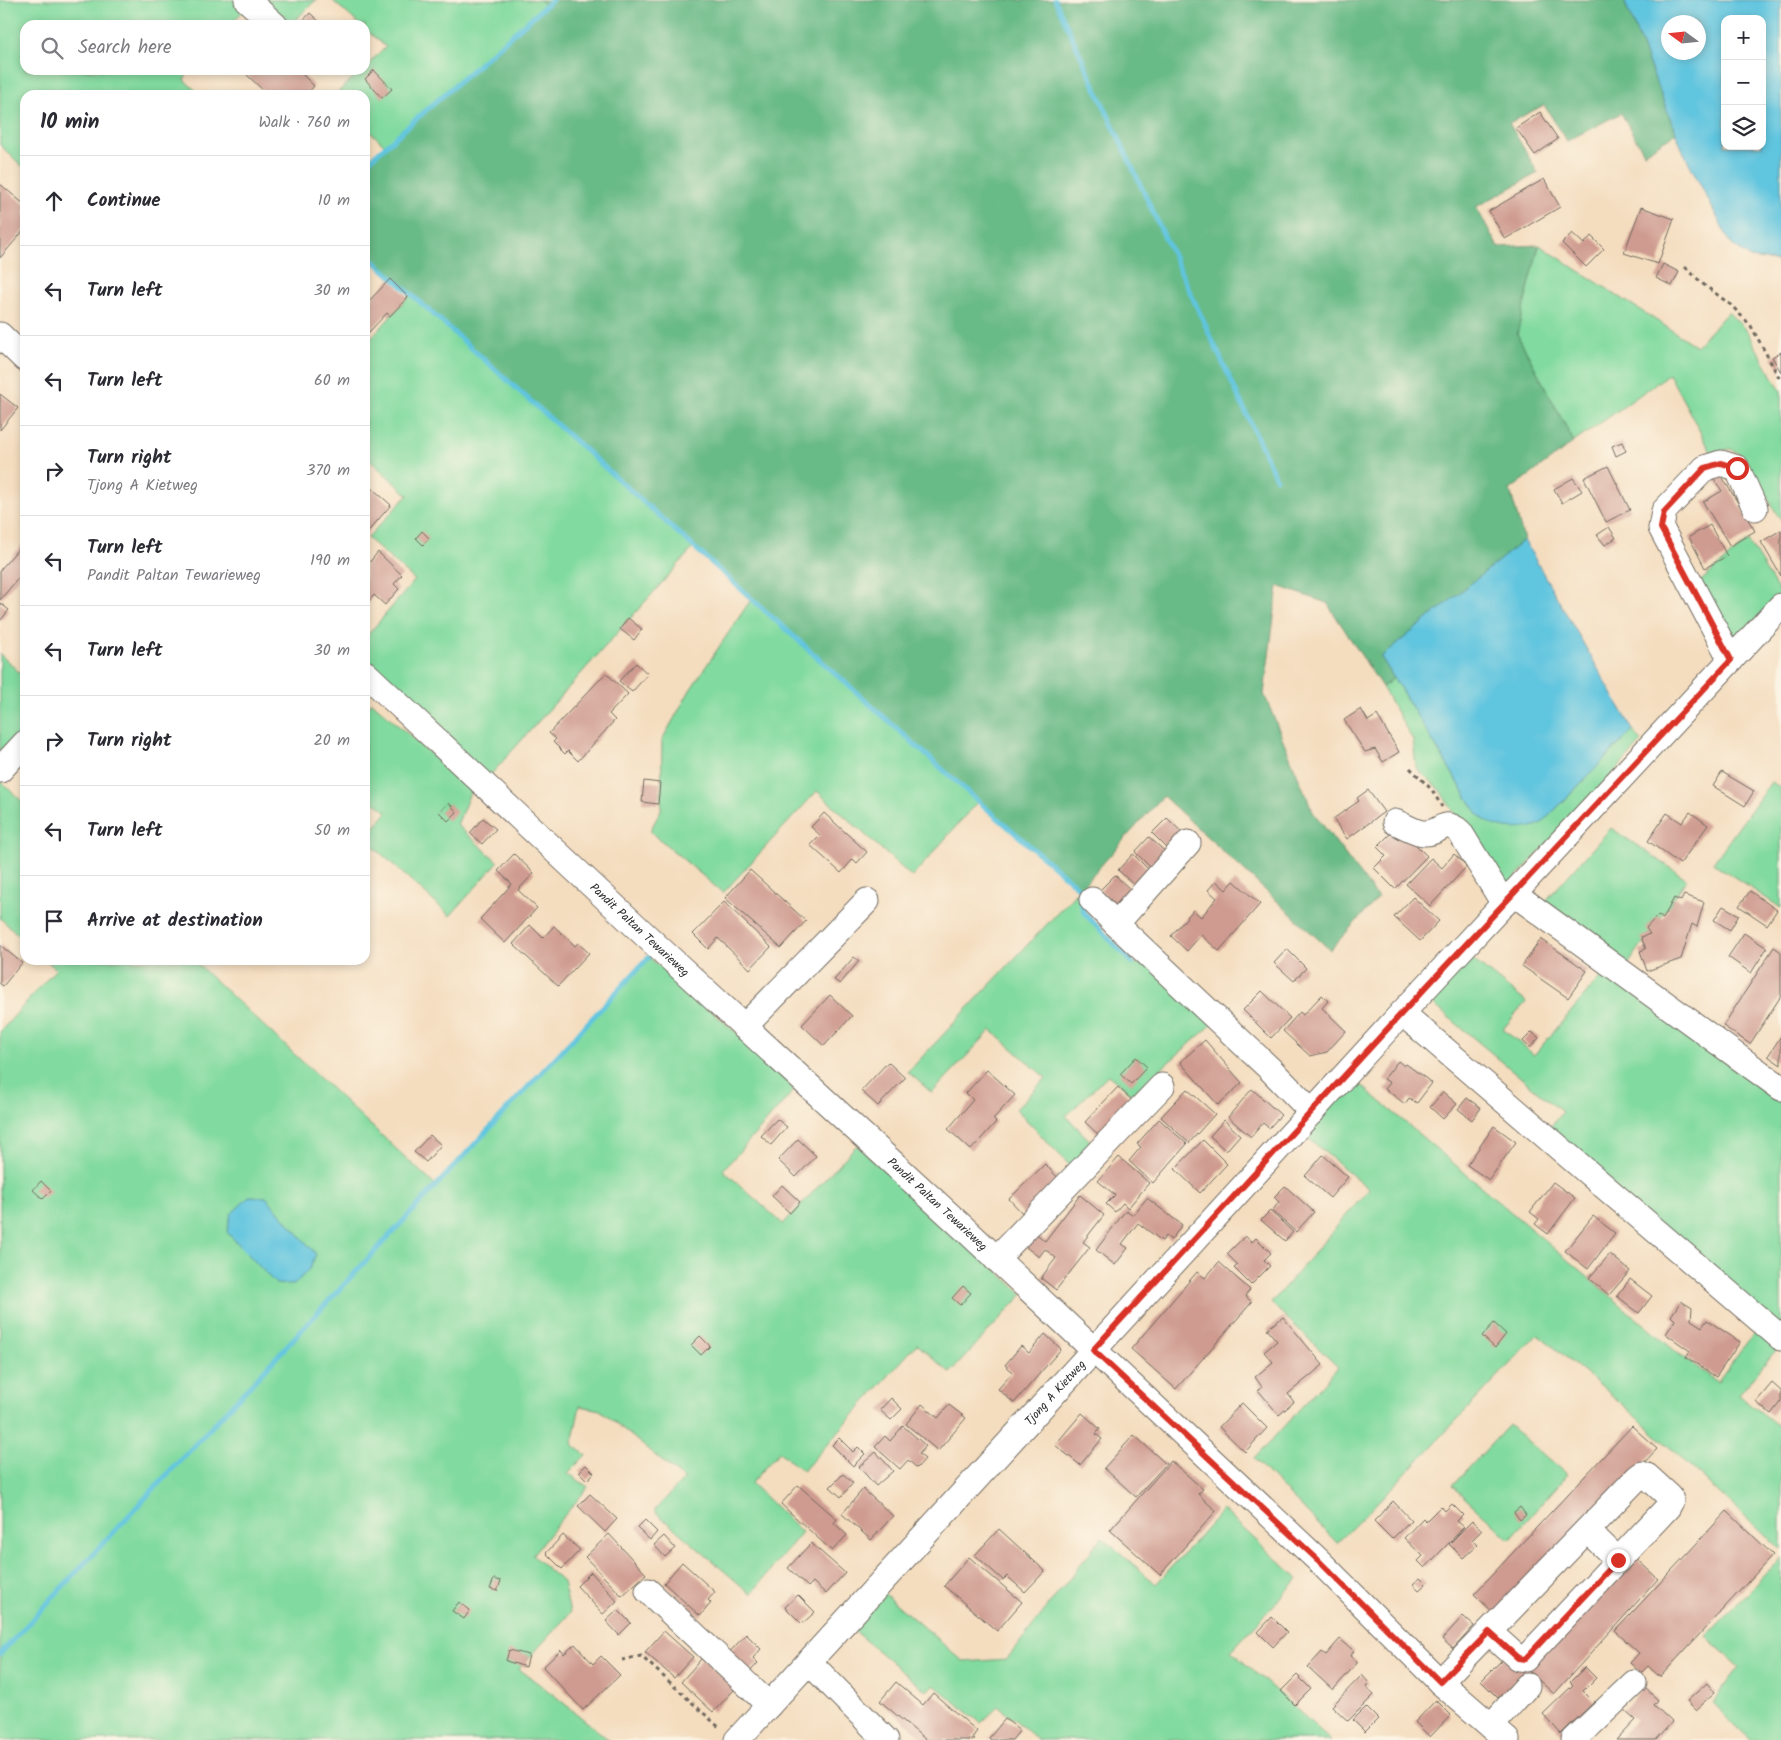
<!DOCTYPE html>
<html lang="en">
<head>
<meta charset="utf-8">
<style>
  :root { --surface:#fff; --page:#f2f2f3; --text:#2b2b33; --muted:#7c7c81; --line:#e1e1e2 }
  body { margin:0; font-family:Kalam,sans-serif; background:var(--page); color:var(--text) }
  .controls { position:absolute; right:15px; top:15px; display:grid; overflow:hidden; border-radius:10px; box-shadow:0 2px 8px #0003 }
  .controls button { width:45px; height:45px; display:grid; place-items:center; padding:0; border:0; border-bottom:1px solid var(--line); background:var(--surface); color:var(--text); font:25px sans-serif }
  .compass { position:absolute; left:1661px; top:15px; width:45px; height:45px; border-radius:50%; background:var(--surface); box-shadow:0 2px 8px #0003; rotate:285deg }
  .stop { position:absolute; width:15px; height:15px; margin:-11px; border:4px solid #d93025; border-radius:50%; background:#fff }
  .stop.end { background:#d93025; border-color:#fff; box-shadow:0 1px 5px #0008 }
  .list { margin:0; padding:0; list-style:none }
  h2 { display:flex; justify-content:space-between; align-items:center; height:65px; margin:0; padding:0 20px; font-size:21px }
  h2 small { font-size:16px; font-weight:400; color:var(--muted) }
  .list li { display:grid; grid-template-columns:32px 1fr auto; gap:15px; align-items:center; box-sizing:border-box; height:90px; padding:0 20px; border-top:1px solid var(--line) }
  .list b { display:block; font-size:19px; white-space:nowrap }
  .list p { margin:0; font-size:16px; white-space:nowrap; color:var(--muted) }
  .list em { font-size:16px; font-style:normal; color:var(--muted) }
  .icon { flex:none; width:28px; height:28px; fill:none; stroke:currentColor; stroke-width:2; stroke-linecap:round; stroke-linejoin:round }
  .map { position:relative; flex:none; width:1781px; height:1740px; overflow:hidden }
  .search { position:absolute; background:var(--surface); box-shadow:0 2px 8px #0003; left:20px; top:20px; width:350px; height:55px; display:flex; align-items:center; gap:12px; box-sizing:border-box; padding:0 18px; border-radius:15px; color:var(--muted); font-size:19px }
  .panel { position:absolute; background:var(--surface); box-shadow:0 2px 8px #0003; left:20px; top:90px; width:350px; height:875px; border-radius:15px }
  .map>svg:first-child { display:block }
</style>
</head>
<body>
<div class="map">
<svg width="1781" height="1740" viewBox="0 0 1781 1740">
  <rect width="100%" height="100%" fill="#fcf5e5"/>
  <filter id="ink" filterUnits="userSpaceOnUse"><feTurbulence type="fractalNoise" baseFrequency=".02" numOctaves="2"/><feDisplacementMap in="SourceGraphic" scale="10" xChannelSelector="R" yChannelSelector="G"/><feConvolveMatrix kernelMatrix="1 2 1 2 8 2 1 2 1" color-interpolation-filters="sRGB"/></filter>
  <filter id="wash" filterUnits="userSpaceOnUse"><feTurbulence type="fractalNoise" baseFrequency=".0096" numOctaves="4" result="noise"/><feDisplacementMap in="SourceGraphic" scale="20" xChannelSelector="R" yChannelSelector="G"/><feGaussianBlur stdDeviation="1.12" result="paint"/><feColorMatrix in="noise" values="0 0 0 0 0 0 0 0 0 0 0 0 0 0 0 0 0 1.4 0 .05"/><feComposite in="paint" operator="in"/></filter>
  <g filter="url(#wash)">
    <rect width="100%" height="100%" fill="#f4ddbf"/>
    <!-- green -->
    <path fill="#81da9f" stroke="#568265" d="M0,0H237L246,8L230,25H25V70H189L184,80L201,95H25V169L0,145Z
      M260,0H316L290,25H287Z
      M332,0H540L546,5L386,146L365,127V95H335L361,70H365V67L386,47L365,29V25H360Z
      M1539,245L1696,346L1728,312L1746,330L1781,391V521L1743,456L1731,449L1711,452L1669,374L1574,442L1517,334Z
      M411,294L694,547L487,779L365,665V638L415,580L367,538L408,495L365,456V345Z
      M1748,541L1781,595L1731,645L1696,585Z
      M752,598L978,801L912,877L817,791L723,893L650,831L661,810L662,740L690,690Z
      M0,654L25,678V730L0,757Z
      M1394,678L1472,805L1541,824L1633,730L1642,742L1504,890L1439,789L1416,768L1413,740L1382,687Z
      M372,702L471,790L457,825L498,862L450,916L365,839L387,812L365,794V711Z
      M0,781L25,804V941L0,918Z
      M1771,782L1781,788V908L1713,863Z
      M1611,828L1687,879L1625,969L1541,906Z
      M1080,889L1081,903L1084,913L1133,963L1151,966L1215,1022L1132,1094L1108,1075L1066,1116L1095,1146L1074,1170L1016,1109L1046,1078L991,1030L932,1093L908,1072Z
      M1467,955L1526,1002L1503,1029L1534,1055L1604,973L1781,1098V1332L1547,1131L1562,1112L1427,999Z
      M649,957L798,1086L723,1170L783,1224L857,1145L1023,1294L950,1373L917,1344L803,1471L779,1452L751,1483L802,1532L751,1594L654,1511L684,1479L600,1410L580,1406L572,1444L586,1455L568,1473L588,1487L532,1555L563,1582L570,1613L519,1669L555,1696L609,1740H0V1032L56,969L46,960H193L436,1186Z
      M1355,1080L1680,1355L1718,1382L1759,1326L1780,1345L1739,1395L1781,1428V1550L1626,1407L1538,1334L1419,1460L1337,1543L1254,1459L1338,1367L1271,1303L1369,1189L1305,1136Z
      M1509,1425L1567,1475L1510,1539L1452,1486Z
      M1223,1510L1298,1579L1231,1651L1331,1740H1038L999,1706L981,1723L934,1685L926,1691L848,1626L880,1590L964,1662L1007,1659L1102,1537L1156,1584Z
      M1781,1557V1740H1751L1712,1703L1740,1667L1706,1637Z"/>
    <!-- forest -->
    <path fill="#68ba86" stroke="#4a7258" d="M540,0H1624L1676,133L1644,153L1621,113L1567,141L1544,105L1509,123L1538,173L1476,207L1498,247L1539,245L1517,334L1574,442L1510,490L1524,540L1381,657L1394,678L1382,687L1327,603L1278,586L1264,694L1313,812L1378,898L1330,950L1163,796L1080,889L978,801L365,253V164L545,6Z"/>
    <!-- water -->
    <path fill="#61c5df" stroke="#467885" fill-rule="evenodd" d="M1624,0H1781V262L1750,258L1731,244L1683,151ZM1725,19H1762V146H1725ZM1668,22H1698V52H1668Z
      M1524,540L1633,730L1541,824C1523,831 1498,831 1482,818C1478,815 1475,809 1472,805L1381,657Z
      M250,1196L266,1197L316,1254L310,1268L294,1285L276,1284L227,1232L231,1214Z"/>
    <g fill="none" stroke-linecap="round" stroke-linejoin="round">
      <!-- stream -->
      <path stroke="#61c5df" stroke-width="5" d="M1055,0L1276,478
        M365,164L552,0
        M365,253L978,801L1080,889L1081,903L1084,913L1133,963
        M0,1654L649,957"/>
    </g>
    <g id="blocks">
      <!-- building -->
      <path fill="#cf9b90" d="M310,13L323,25H299Z
        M249,70H298L314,86L306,95H268L245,73Z
        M374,70L392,89L382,98L365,79Z
        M1540,112L1558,139L1535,155L1516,128Z
        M1544,179L1560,207L1505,239L1489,211Z
        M0,184L25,205V229L0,258Z
        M1641,207L1674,219L1658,264L1624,253Z
        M1572,233L1584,244L1591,236L1604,249L1586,267L1562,243Z
        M1663,264L1679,272L1672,286L1656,278Z
        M390,279L408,297L390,316L387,313L369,332L365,328V305Z
        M1781,352V372L1772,357Z
        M0,394L18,408L0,430Z
        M1622,442L1626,451L1616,456L1612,446Z
        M1608,466L1630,510L1606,522L1584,478Z
        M1721,475L1755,531L1730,546L1703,502L1722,491L1714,479Z
        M1573,478L1582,491L1562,503L1554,489Z
        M365,482L391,505L365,535Z
        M1710,525L1727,556L1705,568L1689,537Z
        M1609,527L1616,538L1605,545L1597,535Z
        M1781,530V576L1761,542Z
        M422,531L429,538L423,545L416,538Z
        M25,541V570L0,600V570Z
        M378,552L402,575L394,584L399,589L385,605L374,595L365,606V561L368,564Z
        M0,603L9,610L0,621Z
        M628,618L642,629L634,640L620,629Z
        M636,663L648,674L632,692L619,681Z
        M606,673L628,694L609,714L615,720L578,761L568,751L565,754L553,742L556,739L549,733Z
        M1361,709L1368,721L1377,715L1399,752L1383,762L1375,749L1365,752L1344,720Z
        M1722,772L1754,791L1745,806L1713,786Z
        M644,781L660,783L658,804L642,802Z
        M1368,790L1384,812L1347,839L1333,819L1359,801L1357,798Z
        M449,803L457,812L448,821L439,812Z
        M1690,812L1708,825L1680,864L1648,841L1667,813L1682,823Z
        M824,813L867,852L857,863L853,859L841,873L810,845L820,835L811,827Z
        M483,818L496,829L482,844L470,833Z
        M1167,818L1186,836L1171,852L1152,833Z
        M1392,832L1398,839L1404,833L1427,856L1395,889L1374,868L1386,856L1377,847Z
        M1149,837L1169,855L1154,871L1135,852Z
        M514,854L534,873L518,890L537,908L505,943L480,919L512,884L498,871Z
        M1133,854L1152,873L1137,888L1118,870Z
        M1454,854L1467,866L1430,906L1406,884L1431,858L1442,868Z
        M750,870L806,921L781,948L725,898Z
        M1115,875L1134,893L1120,909L1100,890Z
        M1216,881L1226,890L1234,881L1260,904L1219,951L1201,935L1187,951L1171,936L1193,910L1201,917L1217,898L1208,890Z
        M1750,891L1777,910L1767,925L1739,906Z
        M1684,895L1704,902L1697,927L1692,924L1681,959L1647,971L1640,951L1646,949L1641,937L1650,934L1646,928L1658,915L1663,919L1674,898L1681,901Z
        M1413,897L1439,921L1420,941L1394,917Z
        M724,902L771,947L750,969L718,938L708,949L693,934Z
        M1723,906L1739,915L1730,930L1714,920Z
        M530,925L543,938L554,926L575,946L578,943L589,953L558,986L513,944Z
        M1744,933L1767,948L1751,973L1728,957Z
        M1541,939L1587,971L1568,998L1522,966Z
        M0,945L22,963L3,986L0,984Z
        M1774,947L1781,952V996L1750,1044L1723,1026Z
        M1287,949L1306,968L1294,981L1274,963Z
        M854,957L859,961L840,984L834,980Z
        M1262,991L1290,1018L1271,1038L1243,1010Z
        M830,995L852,1016L824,1046L802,1025Z
        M1322,995L1328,1001L1322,1008L1346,1031L1327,1052L1310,1056L1283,1031L1300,1012L1303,1015Z
        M1532,1032L1539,1038L1530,1048L1523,1041Z
        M1781,1036V1065L1768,1056Z
        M1205,1040L1242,1083L1218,1105L1180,1062Z
        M1136,1057L1147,1067L1131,1084L1120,1074Z
        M1398,1061L1404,1066L1406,1064L1432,1083L1417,1103L1409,1098L1405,1104L1385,1089L1390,1083L1384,1079Z
        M888,1062L905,1078L878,1106L861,1091Z
        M987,1070L1015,1095L993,1119L996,1122L971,1150L948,1129L973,1100L966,1093Z
        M1118,1087L1135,1103L1103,1139L1085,1122Z
        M1187,1089L1215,1114L1189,1143L1161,1117Z
        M1252,1089L1281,1115L1269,1128L1263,1123L1251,1137L1228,1117Z
        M1443,1092L1457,1104L1443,1119L1430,1107Z
        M1467,1098L1481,1108L1472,1120L1458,1109Z
        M777,1119L787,1127L771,1145L761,1136Z
        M1159,1119L1187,1144L1153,1183L1129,1161L1141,1147L1137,1144Z
        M1224,1120L1240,1135L1226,1151L1210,1136Z
        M1494,1126L1516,1142L1489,1180L1467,1165Z
        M430,1135L441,1145L426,1162L414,1152Z
        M798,1139L816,1156L796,1177L778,1160Z
        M1203,1140L1227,1164L1200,1193L1175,1169Z
        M1323,1155L1348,1177L1330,1198L1305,1176Z
        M1119,1157L1149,1183L1128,1208L1123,1203L1115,1212L1106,1204L1115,1195L1098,1181Z
        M1045,1164L1059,1179L1025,1216L1009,1199Z
        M41,1181L51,1191L43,1199L33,1190Z
        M1553,1182L1575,1198L1548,1234L1535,1224L1539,1219L1530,1212Z
        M782,1185L800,1202L790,1213L772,1196Z
        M1285,1186L1314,1212L1296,1232L1272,1211L1279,1202L1274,1197Z
        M1080,1195L1104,1215L1083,1242L1090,1247L1056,1290L1041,1278L1056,1258L1045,1249L1039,1257L1022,1244L1033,1231L1045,1241Z
        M1147,1198L1182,1225L1171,1240L1166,1236L1162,1241L1138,1223L1122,1244L1128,1248L1115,1265L1096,1250L1126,1210L1133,1215Z
        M1270,1211L1293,1232L1285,1241L1261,1220Z
        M1593,1216L1615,1233L1588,1269L1565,1251Z
        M1245,1236L1252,1242L1256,1238L1271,1253L1264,1260L1270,1266L1251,1285L1234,1268L1238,1265L1227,1254Z
        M1610,1254L1630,1271L1609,1295L1589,1278Z
        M1219,1262L1250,1290L1245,1296L1252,1302L1176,1389L1131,1349L1197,1272L1205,1278Z
        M1630,1279L1652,1296L1639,1313L1617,1296Z
        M963,1286L971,1293L960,1305L952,1298Z
        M1681,1301L1692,1308L1691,1320L1702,1327L1707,1320L1740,1342L1716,1377L1686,1357L1690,1351L1666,1334L1675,1320L1671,1316Z
        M1283,1317L1323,1365L1288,1394L1294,1402L1279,1415L1258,1390L1262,1387L1255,1377L1273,1362L1264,1352L1277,1341L1267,1329Z
        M1494,1323L1506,1334L1495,1348L1482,1336Z
        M1045,1334L1061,1349L1014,1403L998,1389L1013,1372L1005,1365L1021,1346L1029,1353Z
        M700,1336L710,1346L701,1355L691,1345Z
        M1772,1383L1781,1391V1401L1771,1414L1756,1402Z
        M891,1398L902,1409L891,1420L880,1410Z
        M1242,1403L1267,1428L1245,1452L1219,1427Z
        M922,1404L938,1418L949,1405L966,1418L938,1451L906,1424Z
        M1082,1413L1100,1429L1096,1434L1102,1439L1080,1465L1055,1445Z
        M903,1426L926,1446L919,1454L925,1459L917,1468L908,1460L900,1469L875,1447L885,1436L890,1441Z
        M1632,1426L1657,1449L1498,1617L1474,1594Z
        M1134,1435L1166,1464L1136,1497L1104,1468Z
        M839,1438L853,1452L858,1447L865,1454L853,1466L832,1445Z
        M876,1452L893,1471L876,1486L859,1467Z
        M1171,1461L1203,1489L1198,1494L1216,1511L1160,1575L1110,1530Z
        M586,1465L594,1473L587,1480L579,1472Z
        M843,1474L853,1483L841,1497L830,1487Z
        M798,1485L837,1519L834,1523L847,1535L832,1551L781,1504Z
        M863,1489L893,1516L871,1540L842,1514Z
        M590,1494L617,1519L605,1532L578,1506Z
        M1393,1501L1411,1520L1392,1539L1374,1521Z
        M1452,1504L1463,1515L1457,1521L1464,1527L1425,1568L1418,1561L1423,1556L1404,1538L1423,1518L1426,1521L1441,1506L1445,1511Z
        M1520,1507L1526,1515L1520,1520L1514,1512Z
        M1727,1511L1773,1555L1660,1677L1648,1666L1641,1673L1630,1663L1639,1653L1615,1631Z
        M645,1520L657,1532L650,1540L637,1528Z
        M1472,1521L1482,1530L1472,1540L1477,1545L1463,1558L1449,1544Z
        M999,1529L1045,1571L1025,1592L1007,1576L1003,1580L975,1555Z
        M609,1534L646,1574L622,1596L585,1557Z
        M563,1535L580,1550L562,1569L546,1553Z
        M664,1536L675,1548L665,1557L654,1545Z
        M811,1543L845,1573L826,1594L813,1582L808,1587L788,1568Z
        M1632,1555L1658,1579L1554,1694L1528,1670Z
        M969,1557L1022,1602L997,1631L944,1586Z
        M682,1562L715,1592L708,1600L711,1603L700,1616L664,1583Z
        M591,1572L617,1601L603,1614L577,1586Z
        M1420,1578L1426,1584L1419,1590L1413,1584Z
        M494,1579L501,1581L497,1591L490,1589Z
        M798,1595L815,1612L802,1624L785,1607Z
        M459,1602L470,1610L464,1619L452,1611Z
        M618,1610L631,1623L619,1635L606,1621Z
        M1463,1616L1474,1626L1453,1649L1442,1639Z
        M1272,1617L1287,1632L1273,1647L1258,1632Z
        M664,1631L693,1657L674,1678L645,1652Z
        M746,1634L761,1649L753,1658L758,1663L747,1675L727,1655Z
        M1340,1639L1354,1651L1350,1656L1358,1662L1333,1690L1308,1667L1322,1652L1326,1655Z
        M575,1644L593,1664L601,1656L620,1675L583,1710L543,1667L561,1650L564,1654Z
        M509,1650L529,1655L526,1667L506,1661Z
        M1509,1653L1526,1669L1498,1698L1481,1681Z
        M702,1658L735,1689L713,1712L681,1682Z
        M1585,1667L1596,1678L1583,1691L1594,1702L1561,1734L1543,1714L1573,1685L1570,1682Z
        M1297,1675L1311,1689L1295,1705L1281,1691Z
        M1362,1675L1369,1683L1366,1686L1374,1695L1348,1721L1332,1706Z
        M896,1682L923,1705L933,1693L977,1731L972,1738L975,1740H926L880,1701Z
        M1707,1683L1715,1693L1696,1710L1687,1701Z
        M1644,1687L1658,1700L1654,1705L1672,1722L1656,1740H1617L1636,1720L1624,1709Z
        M1436,1700L1451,1715L1430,1737L1415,1722Z
        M1366,1707L1378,1719L1365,1732L1353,1720Z
        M1005,1719L1020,1730L1012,1740H991L989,1738Z"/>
    </g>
  </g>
  <g filter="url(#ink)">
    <use href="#blocks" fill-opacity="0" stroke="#71695f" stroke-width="1"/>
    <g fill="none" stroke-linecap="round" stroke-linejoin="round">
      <defs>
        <g id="minor">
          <path d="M247,0L275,25"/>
          <path d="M0,335L25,359"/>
          <path d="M1731,660L1661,528L1664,511L1705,468L1721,463L1737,468L1755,508"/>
          <path id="s1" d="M365,673L658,947L969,1233L1318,1560L1440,1682L1507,1740"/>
          <path d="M0,770L25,743"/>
          <path d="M1395,822C1404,825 1415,833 1424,833C1441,834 1443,817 1460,832L1504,904"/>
          <path d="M1513,893L1781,1088"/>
          <path d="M1092,900L1116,924L1270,1069L1312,1112"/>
          <path d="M1116,924L1188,843"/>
          <path d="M1402,1013L1781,1338"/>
          <path d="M744,1027L867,901"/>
          <path d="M996,1259L1162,1086"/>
          <path d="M1587,1530L1618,1560"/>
          <path d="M648,1591L769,1705"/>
          <path d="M809,1662L886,1740"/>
          <path d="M1440,1682L1638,1477L1642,1474L1647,1476L1670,1497L1671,1501L1668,1507L1525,1659L1518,1658L1489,1632"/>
          <path d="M1491,1726L1527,1686"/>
          <path id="s2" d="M737,1740C959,1499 1179,1256 1401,1014C1527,877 1655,743 1781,606"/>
          <path d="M1574,1740L1634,1683"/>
        </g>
      </defs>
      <!-- minor casing -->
      <use href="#minor" stroke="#71695f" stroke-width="27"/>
      <!-- path -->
      <path stroke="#71695f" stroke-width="3" stroke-dasharray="4 4" stroke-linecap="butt" d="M1685,267L1703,284L1731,305L1751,326L1781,381
        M1410,768L1432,790L1442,807
        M622,1660L641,1656L721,1729"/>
      <!-- minor -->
      <use href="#minor" stroke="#fff" stroke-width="25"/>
    </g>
  </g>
  <g fill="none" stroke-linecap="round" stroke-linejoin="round" filter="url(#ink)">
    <!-- route -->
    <path stroke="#d93025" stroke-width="6" d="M1618,1560L1525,1659L1518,1658L1489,1632L1440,1682L1318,1560L1093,1350L1402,1013L1731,660L1661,528L1664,512L1705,468L1721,463L1737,468"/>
  </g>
  <g text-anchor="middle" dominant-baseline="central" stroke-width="4" stroke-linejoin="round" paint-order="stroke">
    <!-- street labels -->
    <g font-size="12" fill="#2b2b2b" stroke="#fcf5e5">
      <text stroke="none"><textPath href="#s1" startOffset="376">Pandit Paltan Tewarieweg</textPath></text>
      <text stroke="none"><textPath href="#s1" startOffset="781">Pandit Paltan Tewarieweg</textPath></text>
      <text stroke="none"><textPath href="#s2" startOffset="471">Tjong A Kietweg</textPath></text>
    </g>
  </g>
</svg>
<div class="controls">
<button>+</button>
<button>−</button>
<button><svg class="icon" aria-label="layers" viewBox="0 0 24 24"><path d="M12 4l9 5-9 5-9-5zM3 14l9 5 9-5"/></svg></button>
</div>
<svg class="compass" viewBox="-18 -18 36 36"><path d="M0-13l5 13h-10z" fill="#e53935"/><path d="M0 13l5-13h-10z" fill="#7c7c81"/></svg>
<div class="stop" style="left:1737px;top:468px"></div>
<div class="stop end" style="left:1618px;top:1560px"></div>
<div class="search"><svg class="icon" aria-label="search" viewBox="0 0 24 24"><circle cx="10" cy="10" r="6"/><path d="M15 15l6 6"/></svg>Search here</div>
<section class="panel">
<h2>10 min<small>Walk · 760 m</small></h2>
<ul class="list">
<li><svg class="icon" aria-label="ahead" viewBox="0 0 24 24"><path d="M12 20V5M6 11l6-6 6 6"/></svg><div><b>Continue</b></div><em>10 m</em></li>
<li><svg class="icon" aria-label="left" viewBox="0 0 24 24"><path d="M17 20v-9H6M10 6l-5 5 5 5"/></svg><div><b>Turn left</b></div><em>30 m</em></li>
<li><svg class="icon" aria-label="left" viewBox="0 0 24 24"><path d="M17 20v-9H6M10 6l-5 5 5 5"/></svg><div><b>Turn left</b></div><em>60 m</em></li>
<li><svg class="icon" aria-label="right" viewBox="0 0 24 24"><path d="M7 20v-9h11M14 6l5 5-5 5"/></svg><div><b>Turn right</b><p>Tjong A Kietweg</p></div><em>370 m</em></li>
<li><svg class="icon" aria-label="left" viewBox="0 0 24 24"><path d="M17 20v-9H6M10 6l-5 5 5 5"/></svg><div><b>Turn left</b><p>Pandit Paltan Tewarieweg</p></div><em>190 m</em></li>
<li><svg class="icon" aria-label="left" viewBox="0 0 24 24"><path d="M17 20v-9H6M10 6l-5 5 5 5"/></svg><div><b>Turn left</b></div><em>30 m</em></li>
<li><svg class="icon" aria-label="right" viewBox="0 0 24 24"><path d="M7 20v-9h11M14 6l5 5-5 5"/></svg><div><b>Turn right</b></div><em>20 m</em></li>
<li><svg class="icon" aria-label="left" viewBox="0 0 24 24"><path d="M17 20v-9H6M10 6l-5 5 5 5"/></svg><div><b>Turn left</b></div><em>50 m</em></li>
<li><svg class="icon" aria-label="arrive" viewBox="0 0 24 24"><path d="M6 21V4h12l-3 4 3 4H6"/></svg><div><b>Arrive at destination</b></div></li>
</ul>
</section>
</div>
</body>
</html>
